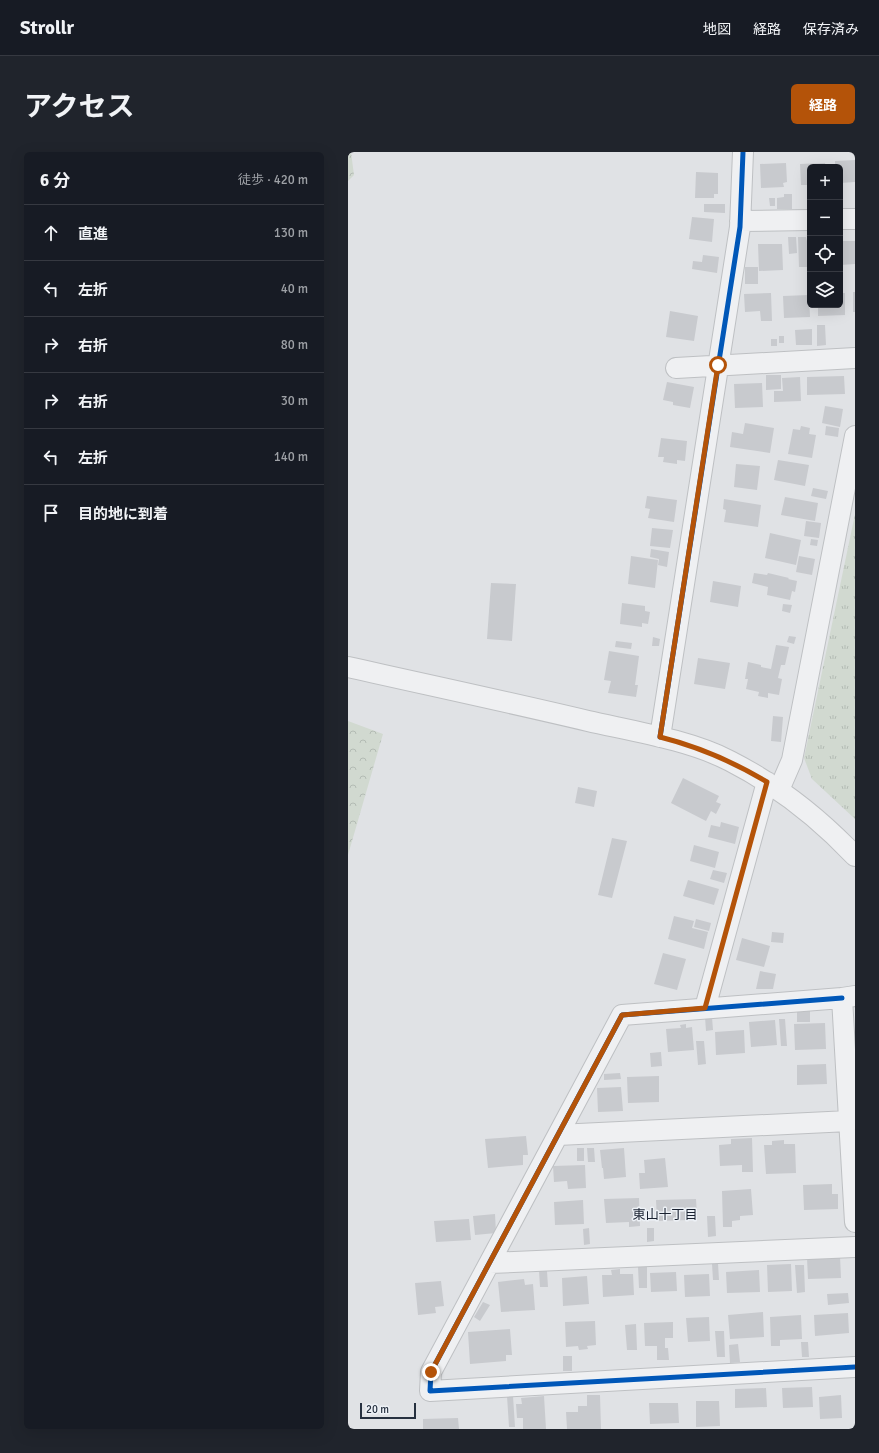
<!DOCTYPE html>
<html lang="ja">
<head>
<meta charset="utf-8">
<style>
  :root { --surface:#171b24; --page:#20242c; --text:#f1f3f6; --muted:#9ea1a6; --line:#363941; --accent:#b45309 }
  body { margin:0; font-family:Signika,"Noto Sans JP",sans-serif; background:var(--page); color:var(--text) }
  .controls { position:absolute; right:12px; top:12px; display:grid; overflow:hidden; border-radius:6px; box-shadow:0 4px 16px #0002 }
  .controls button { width:36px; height:36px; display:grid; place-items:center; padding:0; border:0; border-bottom:1px solid var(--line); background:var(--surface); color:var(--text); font:20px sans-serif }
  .scale { position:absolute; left:12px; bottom:10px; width:56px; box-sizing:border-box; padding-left:4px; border:2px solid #26303f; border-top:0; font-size:11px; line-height:14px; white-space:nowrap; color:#26303f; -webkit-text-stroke:3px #edf1f6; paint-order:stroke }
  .stop { position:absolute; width:12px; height:12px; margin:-9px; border:3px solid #b45309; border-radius:50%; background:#fff }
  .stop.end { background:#b45309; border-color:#fff; box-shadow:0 1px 4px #0008 }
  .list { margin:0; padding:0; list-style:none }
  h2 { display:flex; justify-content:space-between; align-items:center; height:52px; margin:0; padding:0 16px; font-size:17px }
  h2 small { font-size:13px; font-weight:400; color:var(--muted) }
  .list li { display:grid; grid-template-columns:26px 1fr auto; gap:12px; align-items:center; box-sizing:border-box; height:56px; padding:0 16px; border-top:1px solid var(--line) }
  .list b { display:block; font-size:15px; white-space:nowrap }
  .list em { font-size:13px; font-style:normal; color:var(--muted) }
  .icon { flex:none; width:22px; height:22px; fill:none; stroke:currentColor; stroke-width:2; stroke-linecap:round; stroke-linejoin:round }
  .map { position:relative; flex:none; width:507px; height:1277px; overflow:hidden; border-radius:6px }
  header { display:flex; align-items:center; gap:24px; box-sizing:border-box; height:56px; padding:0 20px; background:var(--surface); border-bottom:1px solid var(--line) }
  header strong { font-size:19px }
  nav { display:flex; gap:22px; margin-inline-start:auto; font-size:14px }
  .intro { display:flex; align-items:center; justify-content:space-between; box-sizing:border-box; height:96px; padding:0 24px }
  h1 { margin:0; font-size:28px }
  .button { padding:10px 18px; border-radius:6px; background:var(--accent); color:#fff; font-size:14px; font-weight:700 }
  main { display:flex; gap:24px; padding:0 24px }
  aside { flex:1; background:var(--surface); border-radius:6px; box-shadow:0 4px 16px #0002 }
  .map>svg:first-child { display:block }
</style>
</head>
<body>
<header>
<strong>Strollr</strong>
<nav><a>地図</a><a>経路</a><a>保存済み</a></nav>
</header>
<div class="intro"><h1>アクセス</h1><a class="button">経路</a></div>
<main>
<aside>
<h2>6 分<small>徒歩 · 420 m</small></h2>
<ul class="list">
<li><svg class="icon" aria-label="ahead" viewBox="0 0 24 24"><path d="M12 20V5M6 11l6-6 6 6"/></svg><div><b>直進</b></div><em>130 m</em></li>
<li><svg class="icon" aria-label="left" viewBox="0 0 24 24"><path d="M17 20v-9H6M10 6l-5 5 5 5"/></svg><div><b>左折</b></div><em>40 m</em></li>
<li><svg class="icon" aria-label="right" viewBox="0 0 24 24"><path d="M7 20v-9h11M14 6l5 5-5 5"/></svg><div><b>右折</b></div><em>80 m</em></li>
<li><svg class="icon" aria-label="right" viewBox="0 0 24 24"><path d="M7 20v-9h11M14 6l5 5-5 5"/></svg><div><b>右折</b></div><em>30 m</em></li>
<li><svg class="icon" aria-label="left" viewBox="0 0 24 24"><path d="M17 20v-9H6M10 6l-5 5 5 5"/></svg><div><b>左折</b></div><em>140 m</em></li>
<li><svg class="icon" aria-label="arrive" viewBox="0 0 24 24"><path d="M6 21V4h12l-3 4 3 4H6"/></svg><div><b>目的地に到着</b></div></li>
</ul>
</aside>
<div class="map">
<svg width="507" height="1277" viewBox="0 0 507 1277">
  <defs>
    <pattern id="grass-tufts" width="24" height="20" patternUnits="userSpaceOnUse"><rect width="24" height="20" fill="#d1d9d0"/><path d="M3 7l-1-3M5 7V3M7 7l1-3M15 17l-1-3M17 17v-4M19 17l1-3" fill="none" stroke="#b3bbb4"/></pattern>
    <pattern id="forest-crowns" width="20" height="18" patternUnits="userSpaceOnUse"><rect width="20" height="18" fill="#d1d9d0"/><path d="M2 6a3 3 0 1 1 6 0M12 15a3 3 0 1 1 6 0" fill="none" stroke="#b3bbb4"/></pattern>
  </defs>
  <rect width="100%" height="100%" fill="#e0e2e5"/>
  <!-- grass -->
  <path fill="url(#grass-tufts)" d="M507,362V667L464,627L456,606Z"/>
  <!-- forest -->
  <path fill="url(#forest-crowns)" d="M0,0H3L6,23L0,29Z
    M0,569L35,582L0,703Z"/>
  <!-- building -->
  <path fill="#c8cace" d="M507,8V30L492,31V15H487V9Z
    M438,11L439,30L435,31L436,35L413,36L412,12Z
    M477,11L478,15H462V33H453L452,12Z
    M348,20L370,21V42H366V46H347Z
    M436,42H444V57H429V46L436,45Z
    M421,46H427V54H422Z
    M356,52H377V61L356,60Z
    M344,65L366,67L364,90L341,87Z
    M440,85H448L449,101L441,102Z
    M450,85H458L459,89H462V115H451Z
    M492,89H507V112L492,113Z
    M410,92H434L435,118L411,119Z
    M355,103L371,105L369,121L344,117L345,109L354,110Z
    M397,115H410V132H397Z
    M505,140H507V160H505Z
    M423,141L424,169H413L412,159L397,160L396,142Z
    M492,141H497V163L470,164V153H492Z
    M461,143L462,165L436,166L435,144Z
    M322,159L350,164L346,189L318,185Z
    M469,173H477L478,193L469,194Z
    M464,177V193H448L447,178Z
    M431,184H436V191H431Z
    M423,187H429V194H423Z
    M418,223H433V237L418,238Z
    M496,224L497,242L459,243V225Z
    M452,225L453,249L426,250V239H435L434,226Z
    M319,230L346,235L342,256L325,253V250L315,248Z
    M414,231L415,255L387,256L386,232Z
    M477,254L495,257L492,275L474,271Z
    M397,271L426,276L422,301L382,295L384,280L395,282Z
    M453,274L462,276L461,282L468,283L464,306L440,302L445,277L452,278Z
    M478,274L491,276L490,285L477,283Z
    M313,286L339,289L337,309L329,308V312L315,310L316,305H310Z
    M430,308L461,313L457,334L426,328Z
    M388,312L412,314L409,338L386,335Z
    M465,336L480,339L478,347L463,344Z
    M299,344L329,348L326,370L300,366L302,357L297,356Z
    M437,345L470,351L467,369L433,363Z
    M376,347L413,353L410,375L376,370L378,358L375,357Z
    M458,369L473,371L471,386L456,384Z
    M304,376L325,378L322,396L302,394Z
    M422,381L453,388L448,413L417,406Z
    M463,387L470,388L469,394L462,393Z
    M303,397L321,400L319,415L310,413L311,407L302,405Z
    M283,404L310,408L307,436L280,432Z
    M451,404L467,407L464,423L448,420Z
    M406,421L419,423L420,421L441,426L440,427L449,429L447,440L444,439L442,448L419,443L420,435L404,431Z
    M365,429L393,434L390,455L362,450Z
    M143,431L168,432L164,489L139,487Z
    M274,451L297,454V459L302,460L300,472L294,471V475L272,472Z
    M435,452L444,453L442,461L434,459Z
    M441,484L448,485L446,492L439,490Z
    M305,485L312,487L311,494H304Z
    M268,489L284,491L283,497L267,495Z
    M428,493L441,495L437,513H433L430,526L434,527L431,543L420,541V546L410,544L411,540L398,537L400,527H397L400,510L413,513V515L423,517Z
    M261,499L291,504L287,533H290L288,545L260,541L263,529L256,528Z
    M350,506L382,511L377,537L346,532Z
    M425,564L435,565L433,590L423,589Z
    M335,626L371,644L368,650L373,652L368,662L363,659L358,669L323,651Z
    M230,635L249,639L246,655L227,651Z
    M373,670L391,675L387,692L360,685L363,673L372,675Z
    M264,686L279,689L264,746L250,743Z
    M346,693L371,700L367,716L342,709Z
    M365,718L379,721L376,731L362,727Z
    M340,728L371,737L366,753L335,744Z
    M326,764L346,769L344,776L360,780L356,797L320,787Z
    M348,767L363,771L361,779L346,775Z
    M424,780L436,781L435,791L423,790Z
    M394,786L422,794L416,815L388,808Z
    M315,801L338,807L329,838L306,832Z
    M412,819L428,822L425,837H408Z
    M462,859V870H449V860Z
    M357,865H364L365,878L358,879Z
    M431,867H437L439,894H433Z
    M427,868L429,893L403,895L401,870Z
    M477,871L478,897L447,898L446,872Z
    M338,872V876L344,875L346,898L320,900L318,877L333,876L332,873Z
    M396,878L397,901L368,903L367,880Z
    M348,889H356L358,912L350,913Z
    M313,900L314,914L303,915L302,901Z
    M478,912L479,932L449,933V913Z
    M272,921L273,927L256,928V922Z
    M311,924V950L280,951L279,925Z
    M273,935L275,959L250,960L249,936Z
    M178,984L180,1003H175V1013L140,1016L137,987Z
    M404,986L405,1020H394V1013L372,1014L371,993L383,992V987Z
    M436,988V992H447L448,1021L418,1022L416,993H424V989Z
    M229,996H236V1009H229Z
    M239,996H246L247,1010H240Z
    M276,996L278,1025L256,1027L255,1016H254L252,998Z
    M317,1006L320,1035L292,1037L291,1021H297L296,1008Z
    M237,1013L238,1036L220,1037L219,1029L206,1030L205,1014Z
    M484,1032V1042H490V1057L456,1058L455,1033Z
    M403,1037L405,1063L392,1064V1068L384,1069V1075H375L374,1039Z
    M291,1046L292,1074L281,1075V1070L258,1071L256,1047Z
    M348,1047L349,1063H340V1068L309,1069L308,1048Z
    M235,1048L236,1072L207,1073L206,1050Z
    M147,1062L148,1081L127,1083L125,1064Z
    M359,1064H367L368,1084L360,1085Z
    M121,1067L123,1088L88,1090L86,1069Z
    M241,1076L242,1092L236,1093L235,1077Z
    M299,1076H306V1089L299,1090Z
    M492,1104L493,1126L460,1127L459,1106Z
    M370,1111L371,1128H365L364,1112Z
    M443,1112L444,1139L420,1140L419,1113Z
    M447,1113H456L457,1140L449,1141Z
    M290,1115H299V1136H291Z
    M272,1117V1122H285L286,1143L255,1145L254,1123H264L263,1118Z
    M411,1118L412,1140L379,1141L378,1120Z
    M191,1119H199L200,1135H192Z
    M328,1120L329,1139L303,1140L302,1121Z
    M361,1122L362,1144L337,1145L336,1123Z
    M239,1124L241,1152L215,1154L214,1126Z
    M176,1127L177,1133L185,1132L187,1158L153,1160L150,1130Z
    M93,1129L96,1154L87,1155L88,1161L70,1163L67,1131Z
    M500,1141L501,1151L480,1153L479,1142Z
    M135,1150L142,1153L132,1169L126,1165Z
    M415,1160L416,1185L382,1187L380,1163Z
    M500,1161L501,1181L467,1184L466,1163Z
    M453,1163L454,1187L432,1188V1194H423L422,1165Z
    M361,1165L362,1189L340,1190L338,1166Z
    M247,1169L248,1193L239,1194L240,1197L231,1198L230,1194L218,1195L217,1170Z
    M325,1170V1186H317V1196H320L321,1208H309V1194H297L296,1171Z
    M288,1172L289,1198H279L277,1173Z
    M162,1177L164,1203H158V1209L122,1212L120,1180Z
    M367,1179H376L377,1205H369Z
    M453,1190H460L461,1205H454Z
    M390,1192L392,1210L382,1211L381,1193Z
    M215,1204H224V1219H215Z
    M464,1235L465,1255L435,1256L434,1236Z
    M418,1236L419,1255L387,1256V1237Z
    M239,1243H252L253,1277H219L218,1260H230V1254H239Z
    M493,1243L494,1266L472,1267L471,1245Z
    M159,1244H165L167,1275H161Z
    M196,1244L198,1277H175V1266H169L168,1252H174L173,1246Z
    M348,1249H371L372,1274L348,1275Z
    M301,1251H330L331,1271L302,1272Z
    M110,1266L111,1277H75V1267Z"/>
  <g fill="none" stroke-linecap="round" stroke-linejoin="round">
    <defs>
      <path id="minor" d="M492,67H507
        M392,69L462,68
        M328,216L507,206
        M0,515C80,533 160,550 240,569C284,579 342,588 382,609C429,633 471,666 507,704
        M312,585L392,75L395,0
        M431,638L444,608L507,284
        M507,844L494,846L507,1070
        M494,846L274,863L83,1220L82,1239L507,1215
        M357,856L419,630
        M210,983L501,969
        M142,1111L507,1095"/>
    </defs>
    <!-- minor casing -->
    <use href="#minor" stroke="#bec0c3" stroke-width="22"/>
    <!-- minor -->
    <use href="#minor" stroke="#eff0f2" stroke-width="20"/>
    <defs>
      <path id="cycleway" d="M312,585L392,75L395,0
        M494,846L274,863L83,1220L82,1239L507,1215"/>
    </defs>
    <!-- cycleway casing -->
    <use href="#cycleway" stroke="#edf1f6" stroke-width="8"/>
    <!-- cycleway -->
    <use href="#cycleway" stroke="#0057b8" stroke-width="5"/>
  </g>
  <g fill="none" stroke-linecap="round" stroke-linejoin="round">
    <!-- route -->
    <path stroke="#b45309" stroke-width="5" d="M83,1220L274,863L357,856L419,630C384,609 352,595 312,585L370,213"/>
  </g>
  <g text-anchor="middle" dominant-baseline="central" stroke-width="3" stroke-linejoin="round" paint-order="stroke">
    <!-- neighbourhood labels -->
    <g font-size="13" fill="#192130" stroke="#edf1f6">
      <text x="317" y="1063">東山十丁目</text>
    </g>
  </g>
</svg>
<div class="controls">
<button>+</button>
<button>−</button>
<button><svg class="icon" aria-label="locate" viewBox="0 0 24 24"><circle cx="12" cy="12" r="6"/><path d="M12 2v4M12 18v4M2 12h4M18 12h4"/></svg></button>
<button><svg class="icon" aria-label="layers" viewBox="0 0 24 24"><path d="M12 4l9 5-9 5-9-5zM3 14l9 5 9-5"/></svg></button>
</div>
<div class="scale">20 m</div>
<div class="stop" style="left:370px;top:213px"></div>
<div class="stop end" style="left:83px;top:1220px"></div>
</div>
</main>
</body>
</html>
